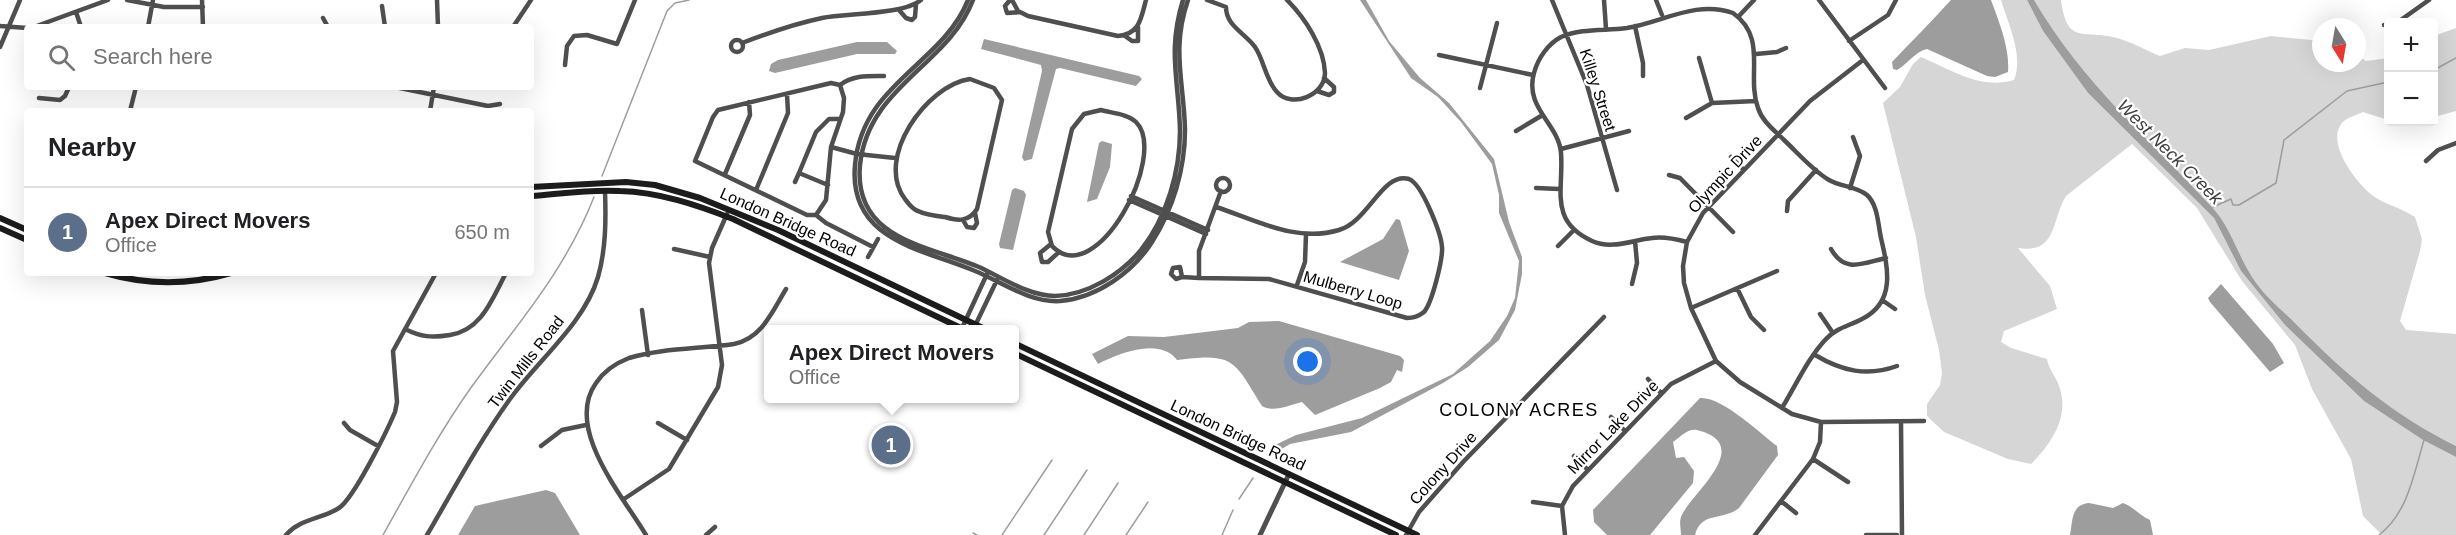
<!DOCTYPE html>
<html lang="en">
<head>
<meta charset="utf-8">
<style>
  :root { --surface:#fff; --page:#f6f6f6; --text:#202124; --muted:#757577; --line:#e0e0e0; --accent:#000 }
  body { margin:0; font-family:Helvetica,sans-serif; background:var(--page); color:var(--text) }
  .controls { position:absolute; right:18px; top:18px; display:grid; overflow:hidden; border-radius:6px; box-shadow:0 6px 24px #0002 }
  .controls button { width:54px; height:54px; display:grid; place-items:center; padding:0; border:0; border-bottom:2px solid var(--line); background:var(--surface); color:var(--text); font:30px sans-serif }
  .compass { position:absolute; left:2312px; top:18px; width:54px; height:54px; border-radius:50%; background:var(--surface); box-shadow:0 6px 24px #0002; rotate:169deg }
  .you { position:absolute; left:1308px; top:362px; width:21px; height:21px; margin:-15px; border:4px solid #fff; border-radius:50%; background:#1a73e8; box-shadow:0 0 0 9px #1a73e833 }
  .badge { display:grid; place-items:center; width:39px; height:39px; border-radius:50%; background:var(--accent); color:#fff; font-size:20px; font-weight:700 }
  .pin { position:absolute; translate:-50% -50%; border:3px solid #fff; box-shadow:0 2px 6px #0006 }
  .popup { position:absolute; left:764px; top:325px; width:255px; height:78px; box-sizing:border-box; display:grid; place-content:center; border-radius:6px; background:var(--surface); filter:drop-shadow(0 2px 4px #0005); font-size:20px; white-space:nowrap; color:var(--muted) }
  .popup b { font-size:22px; color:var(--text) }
  .popup::after { content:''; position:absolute; left:50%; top:100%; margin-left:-12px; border:12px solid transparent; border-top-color:var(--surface) }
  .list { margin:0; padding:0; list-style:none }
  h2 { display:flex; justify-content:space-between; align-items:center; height:78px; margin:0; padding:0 24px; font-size:26px }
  h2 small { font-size:20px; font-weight:400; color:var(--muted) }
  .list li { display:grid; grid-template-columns:39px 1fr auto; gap:18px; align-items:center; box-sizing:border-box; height:90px; padding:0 24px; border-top:2px solid var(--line) }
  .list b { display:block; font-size:22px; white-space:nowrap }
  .list p { margin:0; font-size:20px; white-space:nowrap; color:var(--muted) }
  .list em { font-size:20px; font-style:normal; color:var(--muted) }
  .icon { flex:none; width:33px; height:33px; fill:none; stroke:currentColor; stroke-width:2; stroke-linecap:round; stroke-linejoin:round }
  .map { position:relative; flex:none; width:2456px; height:535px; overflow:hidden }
  .search { position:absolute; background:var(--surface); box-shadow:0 6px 24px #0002; left:24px; top:24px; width:510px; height:66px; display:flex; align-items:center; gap:15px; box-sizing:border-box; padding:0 21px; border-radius:6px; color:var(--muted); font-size:22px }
  .panel { position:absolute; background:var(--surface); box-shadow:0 6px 24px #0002; left:24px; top:108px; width:510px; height:168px; border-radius:6px }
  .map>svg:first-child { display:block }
</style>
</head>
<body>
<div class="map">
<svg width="2456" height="535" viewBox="0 0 2456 535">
  <rect width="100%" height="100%" fill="#fff"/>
  <!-- green -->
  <path fill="#d6d6d6" d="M2001,0H2027L2043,31L2088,93L2214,218L2241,271L2285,325L2364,401L2423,440L2456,457V535H2382L2363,516L2351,459L2312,389L2295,345L2242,281L2197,208L2132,144L2066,196C2051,220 2058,254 2018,248L2050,286L2057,309L2004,331L2001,342L2011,348L2047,359C2049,371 2057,377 2060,389C2069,418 2051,444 2031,464L2008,459L1944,432L1927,416V404L1940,385L1942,373L1939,350L1925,295L1916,237L1883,103L1900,87L1913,64L1921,57C1952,70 1980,90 2014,80C2024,55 2008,24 2001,0Z
    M2034,0H2061C2067,46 2083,29 2117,38C2132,42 2145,50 2160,56L2185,48L2209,50L2271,36L2321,41V63H2357V55L2366,61L2388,58V120L2363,112C2357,115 2346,118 2342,123C2325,143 2357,184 2373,196C2386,205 2402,208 2415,217L2422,239L2420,251L2400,321L2406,330L2456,334V446C2393,415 2344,373 2295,323C2282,310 2267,298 2257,284C2238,259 2233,229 2211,206C2147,137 2083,83 2034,0Z
    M2456,28V111L2434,117V36Z"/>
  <!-- water -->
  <path fill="#9d9d9d" d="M1360,0H1366L1389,41L1420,78L1449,103L1494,159L1509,222L1522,257V274L1515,310L1499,340L1468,367L1443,383L1351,432L1290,444L1270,456L1266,455L1275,445L1296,435L1362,418L1453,374L1490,341L1507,316L1515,298L1519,261L1499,213V195L1492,164L1461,122L1438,97L1411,78Z
    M1951,0H1991C1999,22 2010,48 2008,72L1995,77L1987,76L1927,49C1914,52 1908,64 1897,70L1893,69L1892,62C1912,41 1931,22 1951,0Z
    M2027,0H2034C2083,83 2147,137 2211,206C2233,229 2238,259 2257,284C2267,298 2282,310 2295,323C2344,373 2393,415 2456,446V457L2423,440L2364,401L2285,325L2241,271L2214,218L2088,93L2043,31Z
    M984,39L1139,76L1142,79L1136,86L1060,68L1056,69L1032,159L1024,161L1022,157L1042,71L1041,65L981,49Z
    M857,42H887L897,51L895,54H857L775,73L769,71L771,64L778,60Z
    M1102,141L1112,144L1110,167L1097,199L1087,202L1099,143Z
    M1015,188L1024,191L1026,195L1013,250L1000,248L999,244L1012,190Z
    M1396,219L1400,220L1409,251L1399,280L1340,262L1383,239Z
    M2221,284L2273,344L2284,363L2270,372L2210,302L2208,298Z
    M1279,321L1400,356L1404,360L1402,372L1397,370L1391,382L1380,388L1315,415L1302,402C1289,405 1274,413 1262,406C1234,361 1235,352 1177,360C1160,337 1119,353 1098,364L1092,354L1128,336L1164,337L1238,328L1249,322Z
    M1700,398C1721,396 1760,433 1777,446L1778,455L1739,508C1723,521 1701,511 1695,535H1681C1681,529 1679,522 1681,517C1689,495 1757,445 1697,430C1688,428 1680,437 1673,442L1676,458L1684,457L1694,471L1693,483L1650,535H1607L1594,522L1593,510Z
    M546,490L555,493L580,535H458L475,506Z
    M2089,503L2113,508L2123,503C2134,507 2140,516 2150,520L2153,535H2070C2073,519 2071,505 2089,503Z"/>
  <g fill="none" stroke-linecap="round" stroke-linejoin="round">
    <!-- stream -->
    <path stroke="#9d9d9d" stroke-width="1.5" d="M2434,70L2456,58
      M602,176L667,11L675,3L689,0
      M2213,207L2231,199L2233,205H2239L2276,183L2284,140L2347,91L2388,82
      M1239,499L1253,478
      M973,533L977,535
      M383,535C411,485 437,436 470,389C517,324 564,273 594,197
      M1002,535L1052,460
      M1044,535L1087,470
      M1084,535L1118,483
      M1126,535L1148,502
      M1222,535L1233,510
      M2379,535C2408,513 2414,473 2424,440"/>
    <!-- minor -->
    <path stroke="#4f4f4f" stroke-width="4.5" d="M127,0L164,7H203
      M202,0L203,27
      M437,0L438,27
      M968,0C942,65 862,83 855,165C848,241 923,249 975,271C1002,282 1030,303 1060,301C1097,298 1133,272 1152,242C1173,209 1185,169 1185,130C1184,82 1171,49 1188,0
      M973,0C948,66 868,86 860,165C853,240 930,246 979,267C1003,278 1029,296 1055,296C1088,295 1121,274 1141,250C1167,217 1180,171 1180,131C1179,80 1167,52 1183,0
      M1010,0L1005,6L1007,13L1020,12
      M1012,0L1018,11L1028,16L1118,36C1140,34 1141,18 1146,0
      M1207,0L1226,7C1226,26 1245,33 1255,47C1264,60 1266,81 1277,92C1292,109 1325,95 1325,73C1324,47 1305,18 1287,0
      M1552,0L1587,85L1617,190
      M1604,0L1606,29
      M1656,0L1662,15
      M1819,0L1885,88
      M382,6L385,27
      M899,10L906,18L912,20L915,17L916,4
      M76,12L81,27
      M1738,17L1754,0
      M323,18L328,27
      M2398,22L2429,0
      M2384,25H2388
      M0,26L27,28
      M1635,26L1643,63V76
      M34,27L108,0
      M148,27L153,0
      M513,27L531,0
      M1125,36L1132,41H1138V27
      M731 46a6 6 0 1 1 12 0a6 6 0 1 1-12 0Z
      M1849,41L1888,15L1896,0
      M742,43C768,33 794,24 822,18C847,13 903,15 921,0
      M0,47L20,0
      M1756,54L1777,52L1786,48
      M1439,55L1533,75
      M1699,58L1712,103
      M1863,60L1810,101L1703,213L1687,242L1683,266L1684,283L1691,308L1716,361L1740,382L1792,414L1821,422L1924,421
      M565,65L567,46L574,36L587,35L617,44L635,0
      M970,79L994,88L1002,100L977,209C969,222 958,221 945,217C936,216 926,215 918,211C912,209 908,203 905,199C874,158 927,85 970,79Z
      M840,85C853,75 868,76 884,76
      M395,87L488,106L500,104
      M1480,88L1497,23
      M1317,91L1329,95L1334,92V87L1324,78
      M39,98L60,100L65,96L69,87
      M1101,110C1112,113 1128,114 1136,122C1169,155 1096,292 1052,246L1048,232L1072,129L1084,114Z
      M130,111L136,87
      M430,111L434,87
      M1686,118L1712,103L1756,101
      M1516,131L1541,116
      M831,147L857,154L895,158
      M1561,149L1629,131
      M1731,157L1744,170
      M2426,161L2438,150L2456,143
      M725,174L750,115L749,102
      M1669,175L1680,178L1733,232
      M1216 185a7 7 0 1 1 14 0a7 7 0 1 1-14 0Z
      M795,182L799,173
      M828,185L799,173L816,132L829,119H840
      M1536,188L1559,189
      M1850,188L1860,156L1853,137
      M756,190L788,113L787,94
      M1131,196L1208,230
      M1129,200L1206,234
      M1216,207C1256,220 1296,243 1339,230C1368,222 1383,171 1409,179C1422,184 1441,233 1442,247C1443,259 1432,303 1424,312C1419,316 1413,318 1407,318L1269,279L1199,278V251L1221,191
      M1787,211L1788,201L1816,170
      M816,215H807L695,161L713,117L718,110L831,83L840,85
      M816,215L826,200L831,147L843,112L844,98L840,85
      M816,215L826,223L873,247
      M963,220L967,227L974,228L977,223L975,213
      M1687,242C1676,239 1664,236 1652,238C1632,240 1612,250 1592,241C1548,221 1564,189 1561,153C1559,124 1524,108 1534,73C1538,58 1548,44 1561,37C1582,28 1605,31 1627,28C1663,22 1696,0 1733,13C1768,38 1746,75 1758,108C1762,121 1774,130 1783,139C1798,153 1812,170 1829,180C1841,187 1856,186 1867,195C1878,205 1878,225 1881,238C1888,268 1896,302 1862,319C1849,326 1836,328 1826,339C1808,358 1796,385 1782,408
      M1051,244L1040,253L1042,262H1048L1059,252
      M1558,246L1574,230
      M674,249L710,257
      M1831,249C1845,274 1863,263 1886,258
      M868,257L878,239
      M1182,277L1180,267L1173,268L1171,274L1176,279L1182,277L1199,278
      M1632,284L1637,263L1635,241
      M1297,285L1305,262L1306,234
      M1737,288L1751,317L1764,330
      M1882,300L1895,309
      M1691,308L1777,271
      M642,310L648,355
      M1820,314L1833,333
      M962,328L987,274
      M405,329C421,337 432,338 450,335C482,330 492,299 506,273
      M973,330L997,280
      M1815,355C1842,371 1867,377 1897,366
      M1648,379L1661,393
      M1611,417L1625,431
      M1901,422L1902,535
      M344,423L350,430L378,446
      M658,423L687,440
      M541,446L562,430L586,425
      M1574,456L1588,470
      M1813,459L1848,482
      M624,499L669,469L718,387L722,365L709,263L712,248L727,214
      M1781,501L1796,513
      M1533,502L1562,506
      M286,535C299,519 322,519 339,508C354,498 387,431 395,412L397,402L393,351L436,273
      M427,535C454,489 479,442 510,399C538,360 584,324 598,277C606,249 606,219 605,191
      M646,535C622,495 564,428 596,383C604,371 616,363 629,358C662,348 700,349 734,344C762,338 772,312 786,289
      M706,535L715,527
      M1406,535L1419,512L1464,461L1604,317
      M1565,535L1562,506L1573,486L1671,384L1716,361
      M1755,535L1813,459L1820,442L1821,422
      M1866,535H1897"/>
    <!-- tertiary -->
    <path stroke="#4f4f4f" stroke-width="5" d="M1260,535L1289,474"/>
    <!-- secondary -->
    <path stroke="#1c1c1c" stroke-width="6" d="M531,187L626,182L655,185L700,198L778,230L987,330
      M531,196C560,194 590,189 620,191C659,192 697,205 733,219L965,330
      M0,218L27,230
      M0,228L27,240
      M105,273C146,285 190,285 231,273
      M1014,343L1417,535
      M1014,353L1396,535"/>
  </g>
  <g text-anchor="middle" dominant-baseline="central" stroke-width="4.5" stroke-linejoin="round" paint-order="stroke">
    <!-- street labels -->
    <g font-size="16" fill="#000" stroke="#fff">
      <text transform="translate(1598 90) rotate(72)">Killey Street</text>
      <text transform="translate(1725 174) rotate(-47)">Olympic Drive</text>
      <text transform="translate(788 222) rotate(24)">London Bridge Road</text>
      <text transform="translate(1353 290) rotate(16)">Mulberry Loop</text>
      <text transform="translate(526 362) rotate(-52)">Twin Mills Road</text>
      <text transform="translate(1613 427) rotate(-46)">Mirror Lake Drive</text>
      <text transform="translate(1238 435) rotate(25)">London Bridge Road</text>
      <text transform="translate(1443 468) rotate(-48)">Colony Drive</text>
    </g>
    <!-- water labels -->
    <g font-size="18" font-style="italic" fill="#3e3e3e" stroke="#fff">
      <text transform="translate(2170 152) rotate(45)">West Neck Creek</text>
    </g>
    <!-- neighbourhood labels -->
    <g font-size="18" letter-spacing="1.5" fill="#000" stroke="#fff">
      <text x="1519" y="410">COLONY ACRES</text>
    </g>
  </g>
</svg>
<div class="controls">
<button>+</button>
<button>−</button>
</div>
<svg class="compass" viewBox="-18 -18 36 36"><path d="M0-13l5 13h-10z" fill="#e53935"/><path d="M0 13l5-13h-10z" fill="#757577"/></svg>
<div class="you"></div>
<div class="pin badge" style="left:891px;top:445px;background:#5c6f8a">1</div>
<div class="popup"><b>Apex Direct Movers</b>Office</div>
<div class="search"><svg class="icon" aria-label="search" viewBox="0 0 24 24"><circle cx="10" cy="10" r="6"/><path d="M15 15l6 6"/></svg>Search here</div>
<section class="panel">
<h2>Nearby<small></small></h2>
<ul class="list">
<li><span class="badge" style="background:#5c6f8a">1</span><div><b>Apex Direct Movers</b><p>Office</p></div><em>650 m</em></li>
</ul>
</section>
</div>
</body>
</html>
